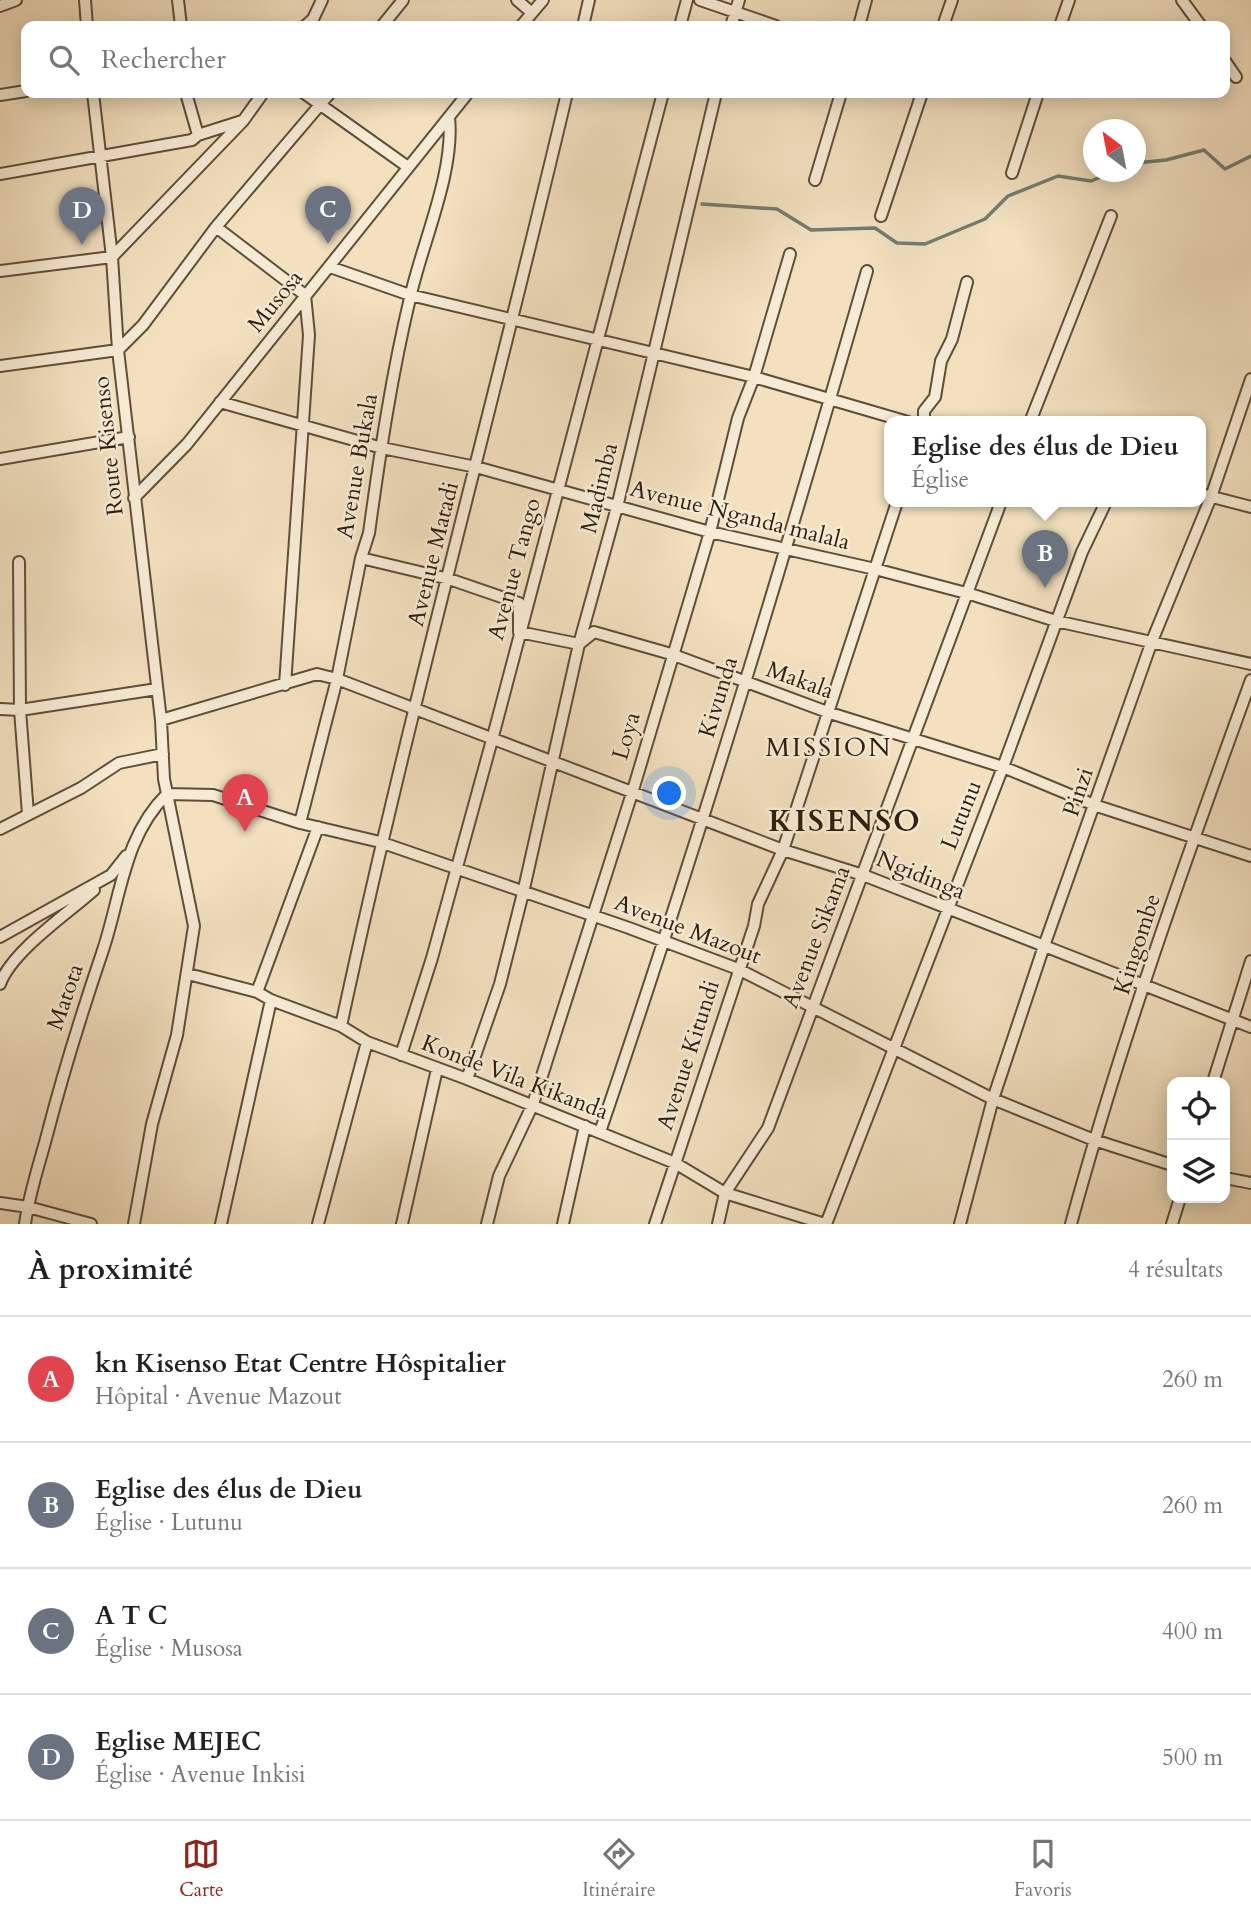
<!DOCTYPE html>
<html lang="fr">
<head>
<meta charset="utf-8">
<style>
  :root { --surface:#fff; --page:#f2f2f2; --text:#222; --muted:#767676; --line:#e0e0e0; --accent:#8f2418 }
  body { margin:0; font-family:Cardo,serif; background:var(--page); color:var(--text) }
  .controls { position:absolute; right:21px; bottom:21px; display:grid; overflow:hidden; border-radius:14px; box-shadow:0 4px 18px #0003 }
  .controls button { width:63px; height:63px; display:grid; place-items:center; padding:0; border:0; border-bottom:2px solid var(--line); background:var(--surface); color:var(--text); font:35px sans-serif }
  .compass { position:absolute; left:1083px; top:119px; width:63px; height:63px; border-radius:50%; background:var(--surface); box-shadow:0 4px 18px #0003; rotate:328deg }
  .you { position:absolute; left:670px; top:794px; width:24px; height:24px; margin:-18px; border:5px solid #fff; border-radius:50%; background:#1a73e8; box-shadow:0 0 0 10px #1a73e833 }
  .badge { display:grid; place-items:center; width:46px; height:46px; border-radius:50%; background:var(--accent); color:#fff; font-size:23px; font-weight:700 }
  .pin { position:absolute; translate:-50% -58px; filter:drop-shadow(0 2px 4px #0008) }
  .pin::after { content:''; position:absolute; top:37px; width:24px; height:21px; background:inherit; clip-path:polygon(0 0,100% 0,50% 100%) }
  .popup { position:absolute; left:884px; top:416px; width:322px; height:91px; box-sizing:border-box; display:grid; place-content:center; border-radius:14px; background:var(--surface); filter:drop-shadow(0 2px 5px #0005); font-size:23px; white-space:nowrap; color:var(--muted) }
  .popup b { font-size:26px; color:var(--text) }
  .popup::after { content:''; position:absolute; left:50%; top:100%; margin-left:-14px; border:14px solid transparent; border-top-color:var(--surface) }
  .list { margin:0; padding:0; list-style:none }
  h2 { display:flex; justify-content:space-between; align-items:center; height:91px; margin:0; padding:0 28px; font-size:30px }
  h2 small { font-size:23px; font-weight:400; color:var(--muted) }
  .list li { display:grid; grid-template-columns:46px 1fr auto; gap:21px; align-items:center; box-sizing:border-box; height:126px; padding:0 28px; border-top:2px solid var(--line) }
  .list b { display:block; font-size:26px; white-space:nowrap }
  .list p { margin:0; font-size:23px; white-space:nowrap; color:var(--muted) }
  .list em { font-size:23px; font-style:normal; color:var(--muted) }
  .icon { flex:none; width:38px; height:38px; fill:none; stroke:currentColor; stroke-width:2; stroke-linecap:round; stroke-linejoin:round }
  .map { position:relative; flex:none; width:1251px; height:1224px; overflow:hidden }
  .search { position:absolute; background:var(--surface); box-shadow:0 4px 18px #0003; left:21px; right:21px; top:21px; height:77px; display:flex; align-items:center; gap:18px; box-sizing:border-box; padding:0 24px; border-radius:14px; color:var(--muted); font-size:26px }
  .sheet { height:595px; background:var(--surface) }
  nav { display:flex; justify-content:space-around; align-items:center; box-sizing:border-box; height:98px; border-top:2px solid var(--line); background:var(--surface); font-size:19px; color:var(--muted) }
  nav a { display:grid; justify-items:center; gap:4px }
  nav .on { color:var(--accent) }
  .map>svg:first-child { display:block }
</style>
</head>
<body>
<div class="map">
<svg width="1251" height="1224" viewBox="0 0 1251 1224">
  <rect width="100%" height="100%" fill="#f2e0bf"/>
  <filter id="stains"><feTurbulence type="fractalNoise" baseFrequency=".00286" numOctaves="4"/><feColorMatrix values="0 0 0 0 .2 0 0 0 0 .09 0 0 0 0 .02 0 0 0 .5 -.17"/></filter>
  <radialGradient id="worn" r=".72"><stop offset=".6" stop-color="#630" stop-opacity="0"/><stop offset="1" stop-color="#630" stop-opacity=".3"/></radialGradient>
  <g fill="none" stroke-linecap="round" stroke-linejoin="round">
    <!-- stream -->
    <path stroke="#707d71" stroke-width="3.5" d="M1136,163L1166,160L1204,150L1225,169L1251,156
      M702,204L777,209L811,230L875,228L897,243L925,244L985,219L1008,196L1058,176L1091,181L1113,172"/>
    <defs>
      <path id="minor" d="M85,0L87,26
        M178,0L181,26
        M517,0L532,13
        M700,0L776,26
        M1182,0L1201,26
        M0,6L16,0
        M305,26L313,19L322,0
        M382,26L403,0
        M521,26L543,0
        M583,26L589,0
        M680,26L687,0
        M731,26L739,0
        M859,26L866,0
        M943,26L952,0
        M1060,26L1069,0
        M1225,61L1236,77
        M93,93L112,257L118,350L161,720L164,779L194,926L177,1035L152,1124L134,1224
        M186,93L198,135
        M304,93L408,167
        M0,95L26,91
        M1012,173L1038,93
        M0,174L192,140L198,135L242,121
        M815,180L841,93
        M881,216L922,93
        M216,227L305,295L309,335L285,685
        M330,267L410,295L754,377L908,422
        M0,271L112,257L243,121L263,93
        M0,366L118,350L143,325L216,227L330,93
        M220,402L382,448L476,467L710,532L875,569L970,594L1056,621L1251,664
        M924,422V411L935,397L941,361L952,339L967,282
        M1030,422L1111,216
        M0,459L129,437
        M1201,494L1251,507
        M134,498L187,444L468,93
        M361,558L449,579L519,603V632L579,644L594,632L671,654L830,713L1003,767L1097,806L1251,856
        M19,562L20,710L28,814
        M0,709L20,710L157,689
        M161,720L317,674L337,679L783,850L863,875L1251,1027
        M167,794L213,795L300,823L380,842L629,928L738,969L993,1099L1094,1140L1172,1165
        M300,823L337,679L361,558L369,533C380,453 392,372 411,294C423,241 455,171 449,117
        M0,829L81,788L119,763L163,754
        M0,937L111,875L126,856
        M188,974L257,992L271,1000L341,1026L367,1042L467,1079L675,1163L725,1193L825,1224
        M0,984C12,951 67,914 94,890
        M257,992L318,827
        M341,1026C408,713 494,404 567,93
        M401,1055L432,958L492,740L663,93
        M467,1079L500,984L523,893L579,644L617,507L716,93
        M1213,1082L1251,961
        M600,1132C697,848 784,560 867,271
        M1225,1178L1251,1183
        M0,1203L28,1207L91,1224
        M25,1224C29,1194 39,1165 47,1135C63,1073 82,1012 103,950C121,896 124,836 167,794
        M221,1224L271,1000
        M318,1224L367,1042
        M402,1224L437,1069
        M487,1224L499,1176L533,1104L633,790L710,532L738,418L754,377L790,254
        M563,1224L585,1126
        M655,1224L754,926L758,904L783,850L897,502
        M718,1224L725,1193L768,1128L1001,502
        M826,1224L1003,767L1082,552L1106,502
        M960,1224L993,1099L1044,946L1152,641L1211,497L1251,379
        M1071,1224C1121,1040 1186,859 1251,680
        M1172,1224L1180,1198"/>
    </defs>
    <!-- minor casing -->
    <use href="#minor" stroke="#604e39" stroke-width="14"/>
    <!-- minor -->
    <use href="#minor" stroke="#f7ebd5" stroke-width="10"/>
  </g>
  <g text-anchor="middle" dominant-baseline="central" stroke-width="5" stroke-linejoin="round" paint-order="stroke">
    <!-- street labels -->
    <g font-size="23" fill="#301e0c" stroke="#f7ebd5">
      <text transform="translate(275 301) rotate(-51)">Musosa</text>
      <text transform="translate(108 446) rotate(-96)">Route Kisenso</text>
      <text transform="translate(357 466) rotate(-80)">Avenue Bukala</text>
      <text transform="translate(599 488) rotate(-76)">Madimba</text>
      <text transform="translate(740 515) rotate(14)">Avenue Nganda malala</text>
      <text transform="translate(433 554) rotate(-76)">Avenue Matadi</text>
      <text transform="translate(514 569) rotate(-75)">Avenue Tango</text>
      <text transform="translate(800 680) rotate(20)">Makala</text>
      <text transform="translate(718 697) rotate(-73)">Kivunda</text>
      <text transform="translate(626 736) rotate(-74)">Loya</text>
      <text transform="translate(1078 792) rotate(-71)">Pinzi</text>
      <text transform="translate(961 815) rotate(-68)">Lutunu</text>
      <text transform="translate(921 875) rotate(22)">Ngidinga</text>
      <text transform="translate(688 929) rotate(21)">Avenue Mazout</text>
      <text transform="translate(816 937) rotate(-69)">Avenue Sikama</text>
      <text transform="translate(1137 944) rotate(-72)">Kingombe</text>
      <text transform="translate(65 997) rotate(-71)">Matota</text>
      <text transform="translate(688 1055) rotate(-72)">Avenue Kitundi</text>
      <text transform="translate(515 1077) rotate(21)">Konde Vila Kikanda</text>
    </g>
    <!-- quarter labels -->
    <g font-size="26" letter-spacing="2" fill="#301e0c" stroke="#f7ebd5">
      <text x="829" y="747">MISSION</text>
    </g>
    <!-- district labels -->
    <g font-size="30" font-weight="bold" letter-spacing="2" fill="#301e0c" stroke="#f7ebd5">
      <text x="845" y="821">KISENSO</text>
    </g>
  </g>
  <rect width="100%" height="100%" filter="url(#stains)"/>
  <rect width="100%" height="100%" fill="url(#worn)"/>
</svg>
<div class="controls">
<button><svg class="icon" aria-label="locate" viewBox="0 0 24 24"><circle cx="12" cy="12" r="6"/><path d="M12 2v4M12 18v4M2 12h4M18 12h4"/></svg></button>
<button><svg class="icon" aria-label="layers" viewBox="0 0 24 24"><path d="M12 4l9 5-9 5-9-5zM3 14l9 5 9-5"/></svg></button>
</div>
<svg class="compass" viewBox="-18 -18 36 36"><path d="M0-13l5 13h-10z" fill="#e53935"/><path d="M0 13l5-13h-10z" fill="#767676"/></svg>
<div class="you"></div>
<div class="pin badge" style="left:245px;top:832px;background:#e0444e">A</div>
<div class="pin badge" style="left:1045px;top:588px;background:#6b7280">B</div>
<div class="popup"><b>Eglise des élus de Dieu</b>Église</div>
<div class="pin badge" style="left:328px;top:244px;background:#6b7280">C</div>
<div class="pin badge" style="left:82px;top:245px;background:#6b7280">D</div>
<div class="search"><svg class="icon" aria-label="search" viewBox="0 0 24 24"><circle cx="10" cy="10" r="6"/><path d="M15 15l6 6"/></svg>Rechercher</div>
</div>
<section class="sheet">
<h2>À proximité<small>4 résultats</small></h2>
<ul class="list">
<li><span class="badge" style="background:#e0444e">A</span><div><b>kn Kisenso Etat Centre Hôspitalier</b><p>Hôpital · Avenue Mazout</p></div><em>260 m</em></li>
<li><span class="badge" style="background:#6b7280">B</span><div><b>Eglise des élus de Dieu</b><p>Église · Lutunu</p></div><em>260 m</em></li>
<li><span class="badge" style="background:#6b7280">C</span><div><b>A T C</b><p>Église · Musosa</p></div><em>400 m</em></li>
<li><span class="badge" style="background:#6b7280">D</span><div><b>Eglise MEJEC</b><p>Église · Avenue Inkisi</p></div><em>500 m</em></li>
</ul>
</section>
<nav>
<a class="on"><svg class="icon" aria-label="map" viewBox="0 0 24 24"><path d="M3 6l6-2 6 2 6-2v14l-6 2-6-2-6 2zM9 4v14M15 6v14"/></svg>Carte</a>
<a><svg class="icon" aria-label="directions" viewBox="0 0 24 24"><path d="M12 3l9 9-9 9-9-9zM9 14v-3h6M13 9l2 2-2 2"/></svg>Itinéraire</a>
<a><svg class="icon" aria-label="saved" viewBox="0 0 24 24"><path d="M7 4h10v16l-5-4-5 4z"/></svg>Favoris</a>
</nav>
</body>
</html>
